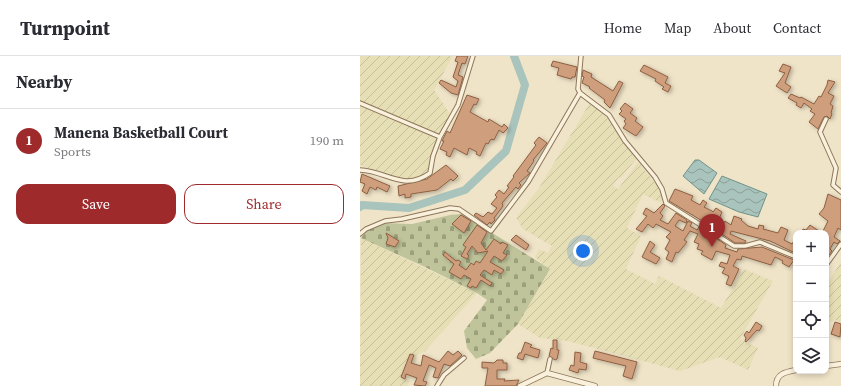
<!DOCTYPE html>
<html lang="en">
<head>
<meta charset="utf-8">
<style>
  :root { --surface:#fff; --page:#f7f7f7; --text:#2b2b33; --muted:#7c7c81; --line:#e1e1e2; --accent:#9e2a2b }
  body { margin:0; font-family:"Source Serif 4",serif; background:var(--page); color:var(--text) }
  .controls { position:absolute; right:12px; bottom:12px; display:grid; overflow:hidden; border-radius:8px; box-shadow:0 2px 6px #0003 }
  .controls button { width:36px; height:36px; display:grid; place-items:center; padding:0; border:0; border-bottom:1px solid var(--line); background:var(--surface); color:var(--text); font:20px sans-serif }
  .you { position:absolute; left:223px; top:195px; width:14px; height:14px; margin:-10px; border:3px solid #fff; border-radius:50%; background:#1a73e8; box-shadow:0 0 0 6px #1a73e833 }
  .badge { display:grid; place-items:center; width:26px; height:26px; border-radius:50%; background:var(--accent); color:#fff; font-size:13px; font-weight:700 }
  .pin { position:absolute; translate:-50% -33px; filter:drop-shadow(0 1px 2px #0008) }
  .pin::after { content:''; position:absolute; top:21px; width:14px; height:12px; background:inherit; clip-path:polygon(0 0,100% 0,50% 100%) }
  .list { margin:0; padding:0; list-style:none }
  h2 { display:flex; justify-content:space-between; align-items:center; height:52px; margin:0; padding:0 16px; font-size:17px }
  h2 small { font-size:13px; font-weight:400; color:var(--muted) }
  .list li { display:grid; grid-template-columns:26px 1fr auto; gap:12px; align-items:center; box-sizing:border-box; height:64px; padding:0 16px; border-top:1px solid var(--line) }
  .list b { display:block; font-size:15px; white-space:nowrap }
  .list p { margin:0; font-size:13px; white-space:nowrap; color:var(--muted) }
  .list em { font-size:13px; font-style:normal; color:var(--muted) }
  .actions { display:flex; gap:8px; padding:12px 16px }
  .actions a { flex:1; padding:9px 0; border:1px solid var(--accent); border-radius:12px; text-align:center; font-size:14px; color:var(--accent) }
  .actions .main { background:var(--accent); color:#fff }
  .icon { flex:none; width:22px; height:22px; fill:none; stroke:currentColor; stroke-width:2; stroke-linecap:round; stroke-linejoin:round }
  .map { position:relative; flex:none; width:481px; height:330px; overflow:hidden }
  header { display:flex; align-items:center; gap:24px; box-sizing:border-box; height:56px; padding:0 20px; background:var(--surface); border-bottom:1px solid var(--line) }
  header strong { font-size:19px }
  nav { display:flex; gap:22px; margin-inline-start:auto; font-size:14px }
  main { display:flex }
  aside { flex:1; background:var(--surface) }
  .map>svg:first-child { display:block }
</style>
</head>
<body>
<header>
<strong>Turnpoint</strong>
<nav><a>Home</a><a>Map</a><a>About</a><a>Contact</a></nav>
</header>
<main>
<aside>
<h2>Nearby<small></small></h2>
<ul class="list">
<li><span class="badge">1</span><div><b>Manena Basketball Court</b><p>Sports</p></div><em>190 m</em></li>
</ul>
<div class="actions"><a class="main">Save</a><a>Share</a></div>
</aside>
<div class="map">
<svg width="481" height="330" viewBox="0 0 481 330">
  <defs>
    <pattern id="farmland-furrows" width="10" height="10" patternUnits="userSpaceOnUse"><rect width="10" height="10" fill="#e6deb5"/><path d="M-1 1l2-2M0 10L10 0M9 11l2-2" fill="none" stroke="#c6bf9b"/></pattern>
    <pattern id="cemetery-stones" width="16" height="16" patternUnits="userSpaceOnUse"><rect width="16" height="16" fill="#bfc49a"/><path d="M2 7V4a2 2 0 0 1 4 0v3zM10 15v-3a2 2 0 0 1 4 0v3z" fill="#9ca07d"/></pattern>
    <pattern id="water-waves" width="16" height="10" patternUnits="userSpaceOnUse"><rect width="16" height="10" fill="#a9c4bc"/><path d="M0 5q4-4 8 0t8 0" fill="none" stroke="#8ba098"/></pattern>
    <filter id="shadow"><feDropShadow dx="2" dy="1.5" stdDeviation="2" flood-color="#0004"/></filter>
  </defs>
  <rect width="100%" height="100%" fill="#f0e4c8"/>
  <!-- farmland -->
  <path fill="url(#farmland-furrows)" d="M0,0H93L74,34L90,58L71,100L69,115L62,121L49,124L32,122L0,109Z
    M231,45L257,72L263,86L277,102L260,123L259,121L253,130L258,133L278,106L299,132L303,143L301,147L283,138L267,172L281,180L266,213L295,228L299,220L361,252L384,213L413,225L380,283L398,292L388,314L360,301L320,315L208,285L180,282L158,268L190,214L175,201L179,193L188,197L192,190L163,173L156,162L179,132Z
    M1,182L117,237L65,295L57,299L45,323L50,325L47,330H0Z
    M481,206V266L476,264L467,267L466,229Z"/>
  <!-- cemetery -->
  <path fill="url(#cemetery-stones)" d="M102,158L190,213L158,268L130,297L116,303L107,292L104,275L127,244L117,237L65,211L1,182L7,174L24,167L52,168L90,159Z"/>
  <!-- water -->
  <path fill="url(#water-waves)" stroke="#6f938a" d="M335,104H339L357,117L344,138L323,120Z
    M362,120L407,138L398,161L379,156L349,143Z"/>
  <g fill="none" stroke-linecap="round" stroke-linejoin="round">
    <!-- river -->
    <path stroke="#a9c4bc" stroke-width="8" d="M0,151L2,149L49,152L105,134L146,95L165,29L154,0"/>
  </g>
  <!-- building -->
  <path fill="#cf9f7d" stroke="#8d5f41" filter="url(#shadow)" d="M97,0H108L105,8L102,7L98,19L103,21L98,39L91,37L79,27L81,24L96,31L98,25L93,21L98,6L95,5Z
    M193,5L217,11L215,21H212L211,23L197,19L199,12L191,10Z
    M423,8L431,11L425,27L431,31L427,37L416,30L425,17L419,15Z
    M284,9L308,21L305,27L311,30L308,36L302,33L304,31L295,25L296,23L280,15Z
    M223,14L232,18L231,21L253,35L259,25L263,27L250,52L244,46L245,44L229,32L230,31L222,27L224,21L222,20Z
    M468,24L475,26L468,37L474,40L470,48L473,50L471,57L472,58L470,63L467,60L464,61L458,73L449,66L455,58L450,55L452,53L444,47L441,52L436,49L437,47L428,42L431,38L440,42L441,41L454,48L459,40L461,41L467,29Z
    M107,39L119,43L116,49L114,48L110,56L128,66L129,63L142,71L144,68L148,72L143,77L139,74L134,84L131,83L128,88L126,87L120,100L116,98L117,96L109,92L107,99L94,92L90,101L86,99L87,96L80,93L84,85H82L87,75L90,77Z
    M265,47L273,53L270,57L277,62L275,65L283,71L276,80L263,72L266,68L264,65L266,63L259,58L262,55L260,53Z
    M179,81L187,87L173,104L174,105L167,115L170,117L159,127L161,129L158,133L156,131L142,147L143,150L134,162L135,164L131,168L130,166L127,169L114,159L116,157L123,161L128,156L132,158L137,152L131,148L137,141L135,139L139,134L144,138L149,131L147,130L154,121L153,120L176,89L174,87Z
    M86,109L98,120L93,125L91,123L77,134L51,138V141L45,142V138L39,140L38,130L67,123Z
    M2,118L30,130L27,136L17,131L16,134L10,131L7,138L2,135L5,128L0,126Z
    M315,133L333,140L331,144L340,149L343,144L347,147L344,151L352,155L353,156L356,152L362,156L356,170L350,167L349,169L309,145Z
    M468,138L481,144V174L478,172L474,181L480,185L477,188L474,186L470,193L472,195L468,200L466,199V177H442L443,173L446,174L450,169L462,177L468,165L459,158L464,152Z
    M303,148L305,150L300,157L303,160L300,164L308,168L316,157L319,159L327,164L326,167L319,164L315,170L323,175L328,165L332,167L330,170L337,174L339,171L353,180L352,183L354,184L356,182L366,189L365,192L377,196L378,193L402,191L434,204L429,211L422,207L423,205L415,201L411,209L382,200L381,204L377,203L373,210L379,213L371,230L366,228L369,220L362,217L365,212L359,210L361,206L367,208L370,199L356,195L352,204L341,198L343,195L337,193L339,188L334,186L338,178L330,175L324,184L327,186L318,197L316,196L312,206L306,203L309,196L305,193L310,184L306,181L311,176L296,168L293,172L288,168L282,176L276,173L287,160L283,158L286,152L294,157Z
    M101,159L111,165L104,177L92,168Z
    M374,160L382,163L381,164L388,170L398,173L399,169L404,170L403,173L418,177L421,171L428,174L424,184L432,188L434,185L436,187V192L433,196L410,185L371,175L370,178L386,185L385,187H375L359,176L365,165L371,169Z
    M117,169L127,176L121,187L126,194L134,183L141,188L142,186L148,189L143,197L147,199L142,205L134,200L130,206L144,214L141,218L134,214L132,219L124,214L120,219L132,227L130,230L121,224L116,232L112,230L111,232L107,230L111,223L104,219L101,223L89,216L94,208L83,199L85,196L96,205L98,204L101,206L99,209L106,214L111,207L114,209L116,205L120,207L128,195L118,197L112,190L107,198L109,200L107,203L101,200L106,191L103,189Z
    M26,177L39,185L35,191L26,188L28,182Z
    M156,179L169,189L166,194L151,184Z
    M290,185L295,189L290,196L300,202L296,208L282,201Z
    M396,266L402,270L399,275L397,274L386,286L385,285L386,282L384,279L387,275L389,277Z
    M475,266L481,268L480,281L471,278Z
    M193,284H197V294H199L197,303L195,304L189,300L191,292L193,293Z
    M165,286L172,289L170,291L180,294L178,302L165,298L163,304L157,302L159,297H161Z
    M88,295L93,299L98,295L102,299L90,310L84,308L78,322L73,321L76,312L69,309L63,325L67,326L65,330L54,329L57,322L46,318L45,323L41,321L50,298L54,299L51,307L61,310L63,299L79,306Z
    M235,295L277,306L272,323L263,320L266,310L233,302Z
    M215,296L221,297L220,306L227,308L226,314L219,313L218,317L209,314L211,309L214,310Z
    M137,304H143V307H147V314H137V323H145L144,325L159,324L156,330H125L128,312H122V306L134,307Z"/>
  <g fill="none" stroke-linecap="round" stroke-linejoin="round">
    <defs>
      <path id="minor" d="M221,0L218,33L220,37L249,59L265,85L295,121L302,133L306,147L374,190H385L400,186L436,201
        M0,47L80,81
        M466,63L460,76L476,112L473,129L481,136
        M0,114C27,115 43,136 70,117L73,100L80,81L98,49L113,0
        M0,178L6,173L25,165L42,163L90,152L99,153L131,175L168,126L220,37
        M466,209L481,188
        M187,317L190,303
        M77,330L84,319L104,302"/>
      <path id="tertiary" d="M466,310L481,308
        M160,330L187,317L235,330
        M416,330C416,318 425,316 436,314"/>
    </defs>
    <!-- minor casing -->
    <use href="#minor" stroke="#8d765c" stroke-width="5.5"/>
    <!-- tertiary casing -->
    <use href="#tertiary" stroke="#8d765c" stroke-width="6"/>
    <!-- minor -->
    <use href="#minor" stroke="#faf1dc" stroke-width="3.5"/>
    <!-- tertiary -->
    <use href="#tertiary" stroke="#faf1dc" stroke-width="4.5"/>
  </g>
</svg>
<div class="controls">
<button>+</button>
<button>−</button>
<button><svg class="icon" aria-label="locate" viewBox="0 0 24 24"><circle cx="12" cy="12" r="6"/><path d="M12 2v4M12 18v4M2 12h4M18 12h4"/></svg></button>
<button><svg class="icon" aria-label="layers" viewBox="0 0 24 24"><path d="M12 4l9 5-9 5-9-5zM3 14l9 5 9-5"/></svg></button>
</div>
<div class="you"></div>
<div class="pin badge" style="left:352px;top:191px">1</div>
</div>
</main>
</body>
</html>
